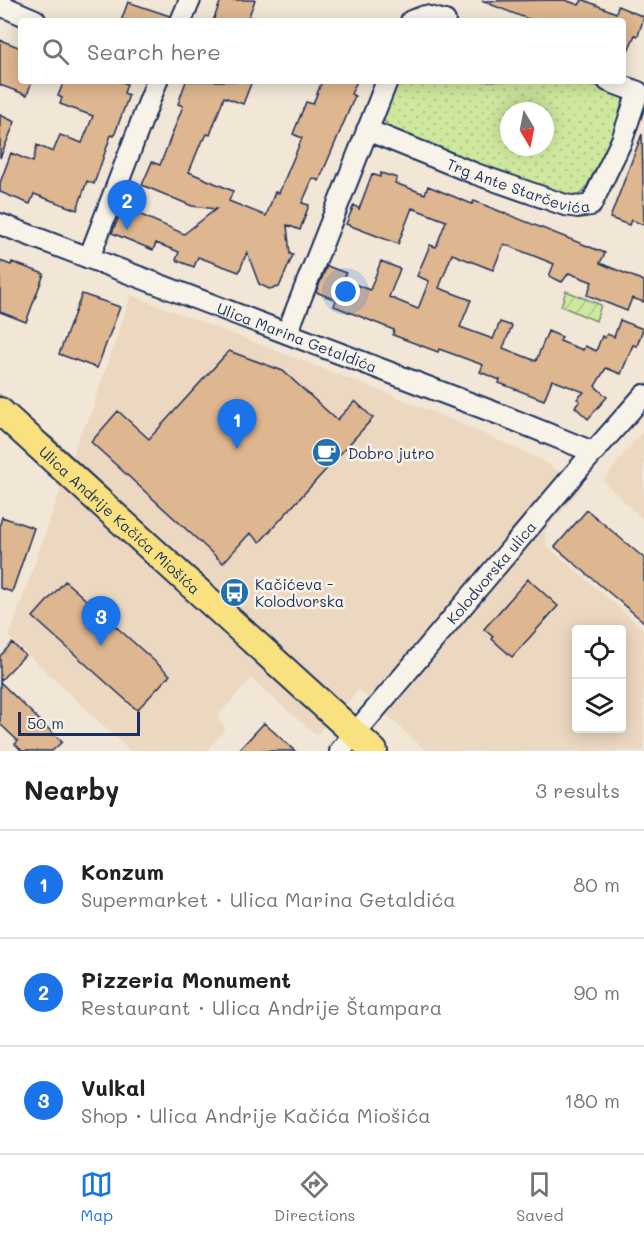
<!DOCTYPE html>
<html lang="en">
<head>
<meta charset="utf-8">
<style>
  :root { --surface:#fff; --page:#f2f2f2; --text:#202124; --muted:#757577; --line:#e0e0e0; --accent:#1a73e8 }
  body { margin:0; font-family:Mali,sans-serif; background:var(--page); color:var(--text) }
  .controls { position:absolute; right:18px; bottom:18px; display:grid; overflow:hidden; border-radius:6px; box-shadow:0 3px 15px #0003 }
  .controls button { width:54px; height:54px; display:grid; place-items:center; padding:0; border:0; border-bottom:2px solid var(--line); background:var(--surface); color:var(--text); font:30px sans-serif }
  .compass { position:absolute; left:500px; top:102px; width:54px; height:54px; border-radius:50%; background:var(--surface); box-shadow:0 3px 15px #0003; rotate:170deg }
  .scale { position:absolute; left:18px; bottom:15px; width:122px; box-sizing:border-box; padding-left:6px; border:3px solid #1b2f5e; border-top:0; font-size:16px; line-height:21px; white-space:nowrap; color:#1b2f5e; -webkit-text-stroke:4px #f7f3e8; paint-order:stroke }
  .you { position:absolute; left:346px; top:292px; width:21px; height:21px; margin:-15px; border:4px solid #fff; border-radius:50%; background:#1a73e8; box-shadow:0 0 0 9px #1a73e833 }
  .badge { display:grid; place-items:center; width:39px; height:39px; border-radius:50%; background:var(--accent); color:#fff; font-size:20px; font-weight:700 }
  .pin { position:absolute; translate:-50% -50px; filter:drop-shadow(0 2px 3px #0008) }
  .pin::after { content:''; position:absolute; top:32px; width:21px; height:18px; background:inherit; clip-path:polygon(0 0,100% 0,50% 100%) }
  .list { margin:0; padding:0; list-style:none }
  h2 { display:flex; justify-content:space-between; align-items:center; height:78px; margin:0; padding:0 24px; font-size:26px }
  h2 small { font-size:20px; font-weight:400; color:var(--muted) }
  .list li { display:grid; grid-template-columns:39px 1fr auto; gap:18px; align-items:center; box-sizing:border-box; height:108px; padding:0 24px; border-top:2px solid var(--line) }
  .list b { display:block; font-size:22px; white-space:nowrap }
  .list p { margin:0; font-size:20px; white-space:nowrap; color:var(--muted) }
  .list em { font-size:20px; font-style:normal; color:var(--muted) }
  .icon { flex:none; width:33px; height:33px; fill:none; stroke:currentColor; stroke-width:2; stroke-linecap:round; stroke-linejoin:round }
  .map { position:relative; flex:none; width:644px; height:751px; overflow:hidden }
  .search { position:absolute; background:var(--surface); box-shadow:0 3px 15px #0003; left:18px; right:18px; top:18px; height:66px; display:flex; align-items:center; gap:15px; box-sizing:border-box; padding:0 21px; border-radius:6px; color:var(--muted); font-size:22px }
  .sheet { height:402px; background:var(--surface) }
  nav { display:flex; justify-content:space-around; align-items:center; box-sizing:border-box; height:84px; border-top:2px solid var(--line); background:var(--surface); font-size:16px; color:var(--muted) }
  nav a { display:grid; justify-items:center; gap:3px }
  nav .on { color:var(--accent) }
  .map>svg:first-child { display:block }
</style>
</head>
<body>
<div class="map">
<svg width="644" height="751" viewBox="0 0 644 751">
  <defs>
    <pattern id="grass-dots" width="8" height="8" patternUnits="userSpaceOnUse" patternTransform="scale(1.5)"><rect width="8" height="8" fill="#cee89e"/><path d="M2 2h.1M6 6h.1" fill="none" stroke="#b0c78a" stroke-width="1.8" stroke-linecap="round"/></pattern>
    <pattern id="garden-furrows" width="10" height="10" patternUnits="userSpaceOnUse" patternTransform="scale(1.5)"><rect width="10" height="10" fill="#cee89e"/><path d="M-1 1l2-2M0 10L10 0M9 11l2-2" fill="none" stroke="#b0c78a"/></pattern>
  </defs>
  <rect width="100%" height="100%" fill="#f2e7d6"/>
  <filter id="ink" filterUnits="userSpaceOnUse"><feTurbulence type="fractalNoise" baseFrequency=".0167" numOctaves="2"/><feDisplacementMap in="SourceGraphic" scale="12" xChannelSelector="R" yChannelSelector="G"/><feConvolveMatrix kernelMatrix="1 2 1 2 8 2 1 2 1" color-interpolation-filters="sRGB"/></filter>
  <g filter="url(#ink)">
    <!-- built -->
    <path fill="#ecd8c1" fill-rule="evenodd" d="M131,295L397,397L452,420L538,458L583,487L545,531L546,545L644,629V751H426L359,690L316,735L251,679L216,718L226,728L207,751H130L9,637L80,433L88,421ZM576,630H622V728H576Z
      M644,429V521L603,481Z"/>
    <!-- grass -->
    <path fill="url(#grass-dots)" stroke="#748c7e" stroke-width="1.5" fill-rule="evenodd" d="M396,81H583L621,95L625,106L622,119L584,191L578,195L567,198L395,131L387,125L382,116ZM509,111H545V147H509Z
      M0,395L29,421L52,438L198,573L181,562L0,401Z"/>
    <!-- garden -->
    <path fill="url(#garden-furrows)" stroke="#748c7e" stroke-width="1.5" d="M566,291L601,305L596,321L561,306Z"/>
    <!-- building -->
    <path fill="#deb68f" stroke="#1b2f5e" stroke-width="1.5" d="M221,0H255L247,21H213Z
      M565,0L579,5L582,0H584L616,13L618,6L644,17L638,36L635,35L623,62V21H533L482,1Z
      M128,2L170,16L169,21H121Z
      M0,40L21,48V81H32L27,95L0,85Z
      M64,81H120L127,84L124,93L129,95L114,136L111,135L94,184L87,181L77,210L34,194L30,204L0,192V183L11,153L33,162L37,145L53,152L60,135L82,143L93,116L60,104L62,98L58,96Z
      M186,81H252L243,104L224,97L210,135L207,134L204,140H202L189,172L233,191L229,201L266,216L275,192L279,193L302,138L293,134L306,102L313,104L322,81H357L351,94L355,96L319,181L313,178L302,203L309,205L300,230L287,225L290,254L293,255L279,287L269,289L259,284L247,252L239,272L198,257L194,267L176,260L179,252L156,243L153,250L112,233L123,207L184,234L216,209L192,206L142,185L152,162L160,165L183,106L178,104Z
      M0,115L15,122L0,158Z
      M642,134L644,225L631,220L629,225L610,218Z
      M381,173L397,178L395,183L425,194L428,186L472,204L474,201L605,253L600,263L644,281V302L632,298L627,311L587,295L592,282L569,273L562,282L549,276L554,264L504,244L493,270L452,254L439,288L471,300L460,327L493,339L500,322L512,326L503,348L536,361L548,331L562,337L560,341L583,350L585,346L596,351L602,336L605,338L607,334L614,337L620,320L643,329L637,346L633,345L621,374L606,368L595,386L607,397L588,419L575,407L580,401L577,399L584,392L552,380L544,400L499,383L500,380L480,372L483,365L439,349L438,352L393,335L394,330L334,306L336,300L316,292L327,266L346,273L344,280L370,290L381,261L400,269L389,297L418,309L429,281L417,276L430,245L436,247L446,221L412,208L398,244L346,224L354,205L359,209L372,174L380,177Z
      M0,261L11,265L12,262L44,274L26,322L0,312Z
      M82,294L120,307L97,368L59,354Z
      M229,351L283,371L337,420L355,401L373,418L260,542L250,533L223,563L91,442L118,411L149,439Z
      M587,510L644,558V622L555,547Z
      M2,517L34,528L12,592L0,588V524Z
      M528,579L558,606L512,657L492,639L493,637L484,629Z
      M65,581L170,675L137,710L33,617Z
      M12,643L25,655L0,681V656Z
      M0,682L62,742L52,751H22L15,744L18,741L0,724Z
      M264,723L295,751H238Z"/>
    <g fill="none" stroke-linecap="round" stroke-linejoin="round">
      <defs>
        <g id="minor">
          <path d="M0,5L35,20"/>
          <path d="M181,21L190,0"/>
          <path d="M411,21L425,16L445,21"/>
          <path id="s1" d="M367,130L476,174L565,205L578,207L591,205L622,140L638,92L608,81"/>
          <path id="s2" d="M0,224L504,416L593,452"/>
          <path d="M89,258L157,81"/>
          <path d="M287,333L387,81"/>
          <path id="s3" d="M340,751L576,472L644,395"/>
        </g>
        <g id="major">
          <path id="s4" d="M0,411L374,751"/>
        </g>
      </defs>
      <!-- minor casing -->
      <use href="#minor" stroke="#1b2f5e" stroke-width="24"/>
      <!-- major casing -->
      <use href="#major" stroke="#1b2f5e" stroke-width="30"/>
      <!-- minor -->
      <use href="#minor" stroke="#f7f3e8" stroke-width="20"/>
      <!-- major -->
      <use href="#major" stroke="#fae180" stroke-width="26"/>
    </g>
  </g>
  <!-- icons -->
  <defs>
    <symbol id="cafe-disc" viewBox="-11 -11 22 22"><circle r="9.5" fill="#1f6fb2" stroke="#f7f3e8"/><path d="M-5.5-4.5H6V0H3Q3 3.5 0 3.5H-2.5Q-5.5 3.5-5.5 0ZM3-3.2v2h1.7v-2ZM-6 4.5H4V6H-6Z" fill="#fff"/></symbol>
    <symbol id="bus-disc" viewBox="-11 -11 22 22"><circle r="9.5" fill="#1f6fb2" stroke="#f7f3e8"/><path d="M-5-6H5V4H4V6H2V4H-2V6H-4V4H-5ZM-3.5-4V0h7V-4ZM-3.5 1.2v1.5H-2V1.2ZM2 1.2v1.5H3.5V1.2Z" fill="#fff"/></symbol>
  </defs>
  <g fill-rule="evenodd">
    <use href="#cafe-disc" x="310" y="436" width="33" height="33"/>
    <use href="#bus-disc" x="218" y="576" width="33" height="33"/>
  </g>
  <g text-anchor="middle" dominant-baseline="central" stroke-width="5" stroke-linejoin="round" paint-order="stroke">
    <!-- street labels -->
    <g font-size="15" fill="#1b2f5e" stroke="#f7f3e8">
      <text stroke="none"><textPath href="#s1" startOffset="162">Trg Ante Starčevića</textPath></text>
      <text stroke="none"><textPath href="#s2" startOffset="318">Ulica Marina Getaldića</textPath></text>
      <text stroke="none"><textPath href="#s4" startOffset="162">Ulica Andrije Kačića Miošića</textPath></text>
      <text stroke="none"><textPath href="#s3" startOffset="234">Kolodvorska ulica</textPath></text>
    </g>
    <!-- poi labels -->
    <g font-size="15" fill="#1b2f5e" stroke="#f7f3e8" text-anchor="start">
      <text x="348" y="453">Dobro jutro</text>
      <text x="255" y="584">Kačićeva -<tspan x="255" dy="17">Kolodvorska</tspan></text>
    </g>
  </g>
</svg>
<div class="controls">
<button><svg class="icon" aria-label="locate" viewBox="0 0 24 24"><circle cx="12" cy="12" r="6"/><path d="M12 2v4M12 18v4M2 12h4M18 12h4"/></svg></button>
<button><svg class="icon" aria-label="layers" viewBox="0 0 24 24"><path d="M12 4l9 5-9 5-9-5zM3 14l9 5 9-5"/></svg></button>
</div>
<svg class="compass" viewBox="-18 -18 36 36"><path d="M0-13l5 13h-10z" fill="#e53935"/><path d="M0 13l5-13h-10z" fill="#757577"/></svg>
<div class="scale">50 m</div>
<div class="you"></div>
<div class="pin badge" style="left:237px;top:449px">1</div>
<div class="pin badge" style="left:127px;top:230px">2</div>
<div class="pin badge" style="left:101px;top:646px">3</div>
<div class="search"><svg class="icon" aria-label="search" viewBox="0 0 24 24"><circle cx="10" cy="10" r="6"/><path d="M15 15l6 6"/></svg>Search here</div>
</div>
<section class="sheet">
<h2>Nearby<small>3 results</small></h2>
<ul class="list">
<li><span class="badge">1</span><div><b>Konzum</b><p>Supermarket · Ulica Marina Getaldića</p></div><em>80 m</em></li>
<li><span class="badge">2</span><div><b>Pizzeria Monument</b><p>Restaurant · Ulica Andrije Štampara</p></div><em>90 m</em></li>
<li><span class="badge">3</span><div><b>Vulkal</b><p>Shop · Ulica Andrije Kačića Miošića</p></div><em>180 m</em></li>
</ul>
</section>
<nav>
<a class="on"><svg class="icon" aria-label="map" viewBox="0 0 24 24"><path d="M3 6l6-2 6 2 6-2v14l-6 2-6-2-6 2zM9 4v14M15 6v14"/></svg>Map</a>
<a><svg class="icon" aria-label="directions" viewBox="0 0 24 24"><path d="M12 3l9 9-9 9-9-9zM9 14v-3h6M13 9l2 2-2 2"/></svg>Directions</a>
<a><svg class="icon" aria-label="saved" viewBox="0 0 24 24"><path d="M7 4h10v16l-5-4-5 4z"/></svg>Saved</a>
</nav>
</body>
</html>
